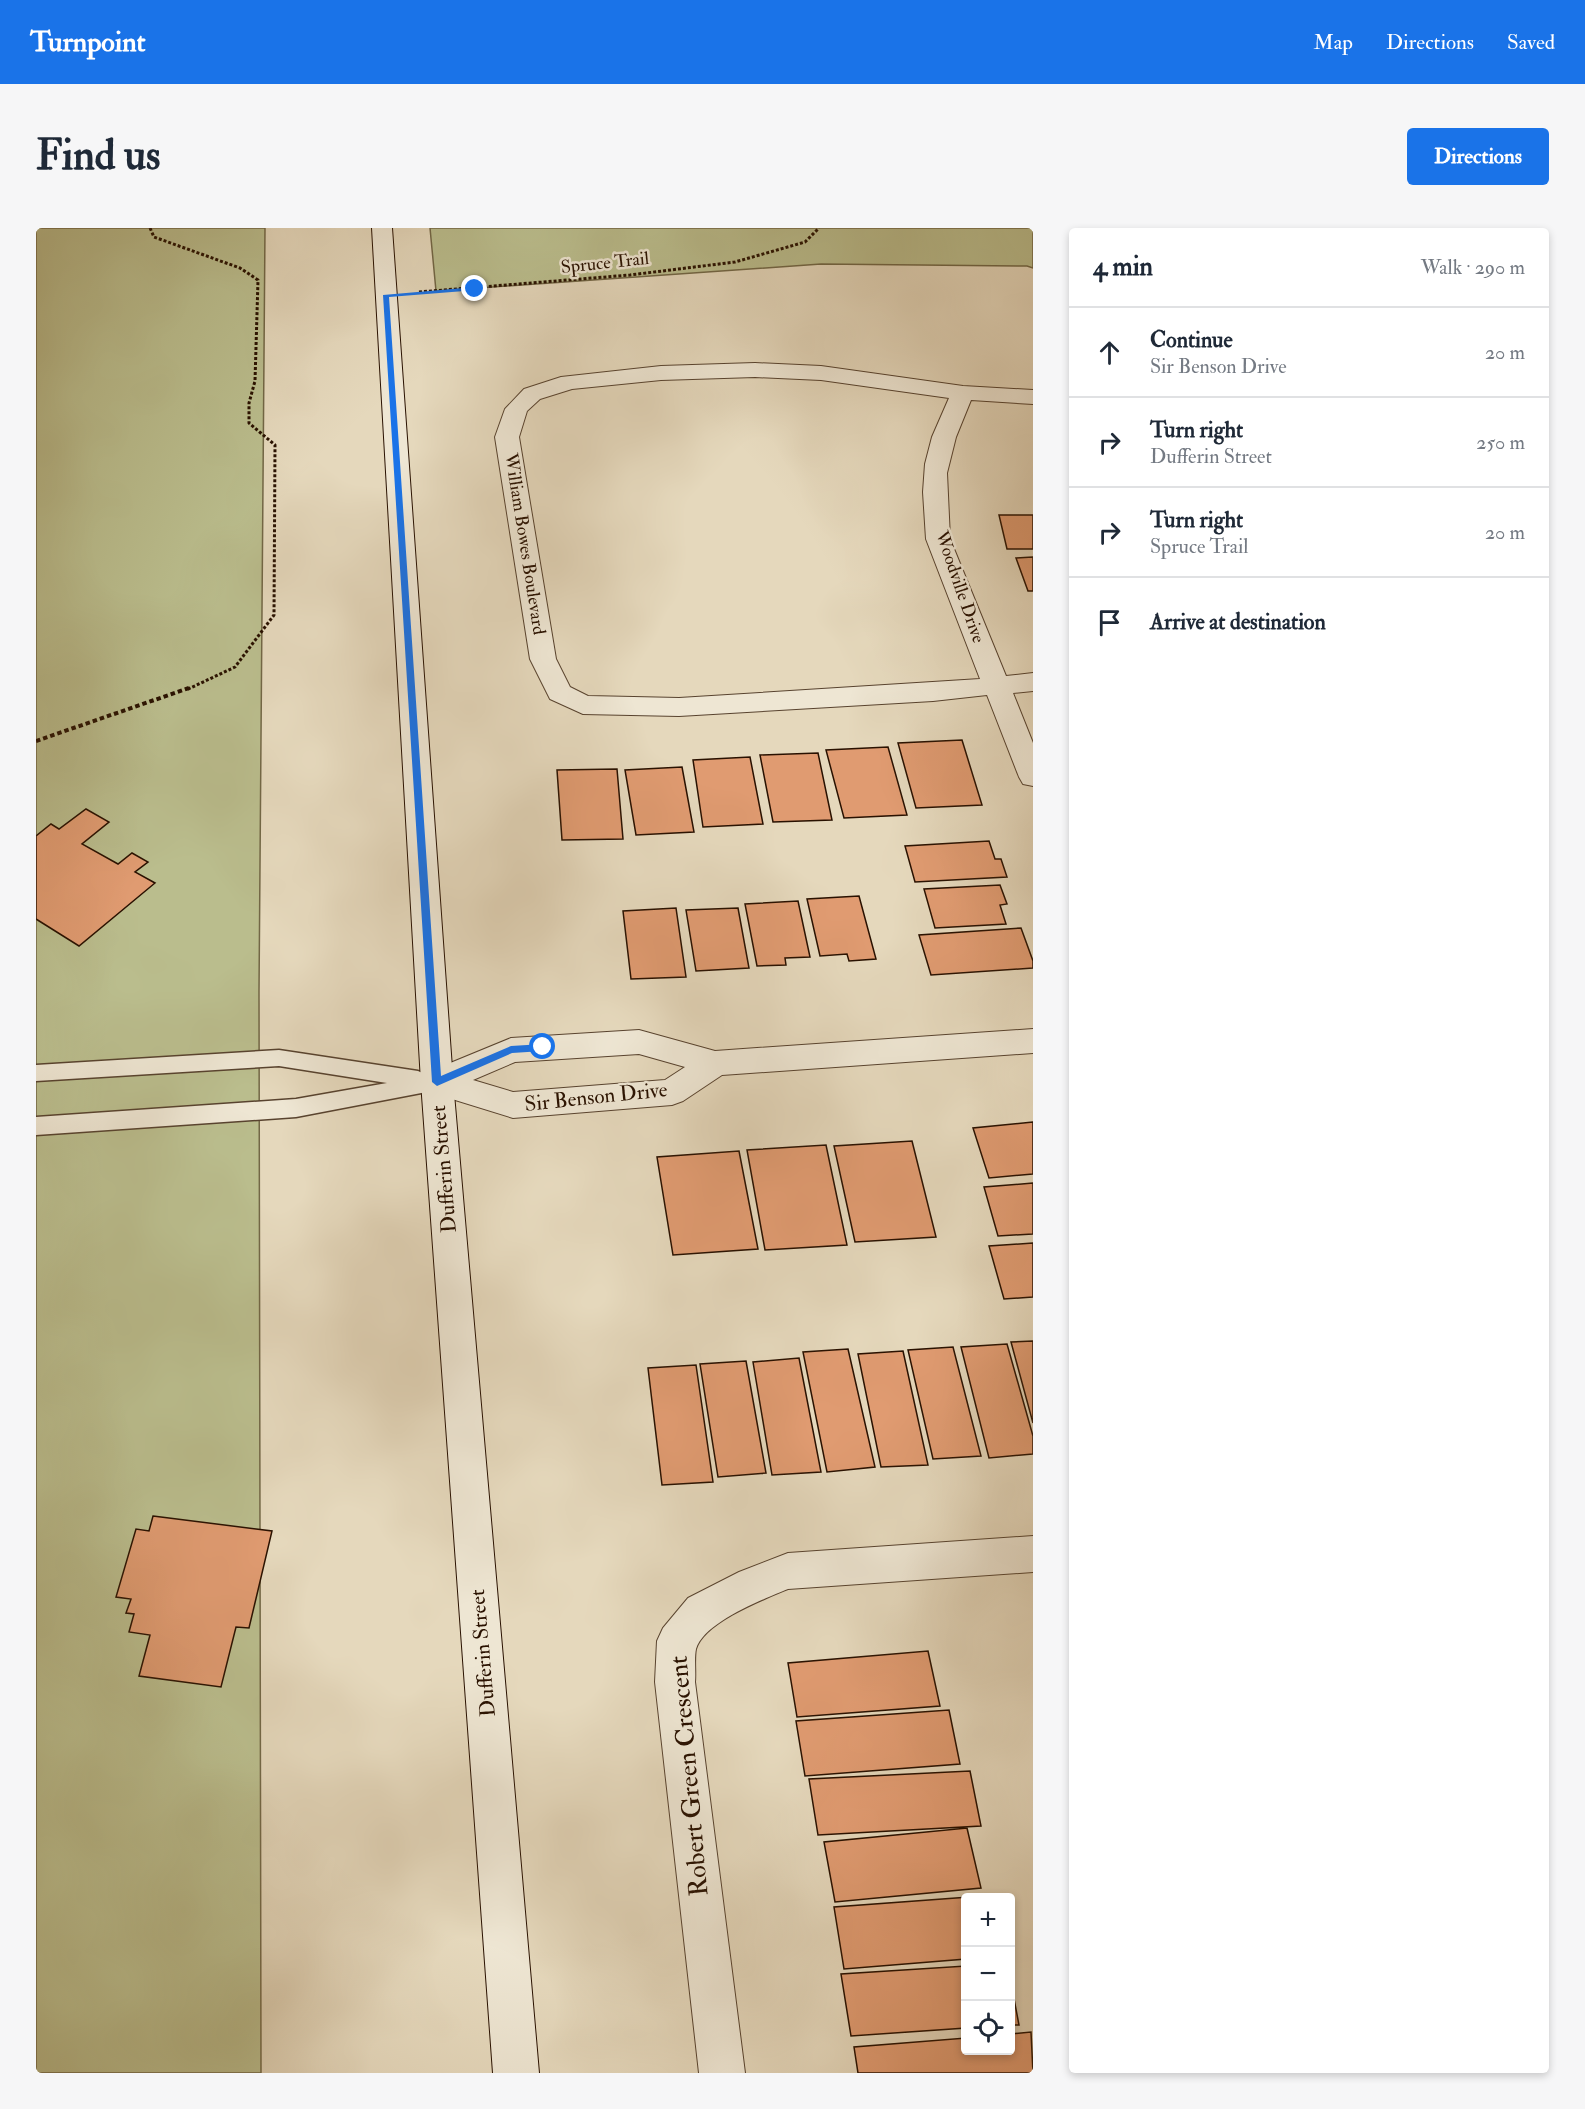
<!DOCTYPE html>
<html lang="en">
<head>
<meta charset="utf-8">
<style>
  :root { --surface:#fff; --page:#f6f6f7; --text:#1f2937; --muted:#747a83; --line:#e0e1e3; --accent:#1a73e8 }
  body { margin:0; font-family:"IM FELL Double Pica",serif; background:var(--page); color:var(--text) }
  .controls { position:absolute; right:18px; bottom:18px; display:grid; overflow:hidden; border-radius:6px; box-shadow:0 3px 9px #0003 }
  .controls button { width:54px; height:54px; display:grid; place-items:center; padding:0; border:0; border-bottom:2px solid var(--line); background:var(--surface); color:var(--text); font:30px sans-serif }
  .stop { position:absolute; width:18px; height:18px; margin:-14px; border:4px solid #1a73e8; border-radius:50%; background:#fff }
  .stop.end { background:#1a73e8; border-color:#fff; box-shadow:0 2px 6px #0008 }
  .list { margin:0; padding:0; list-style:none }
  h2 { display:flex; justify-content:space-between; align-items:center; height:78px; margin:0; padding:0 24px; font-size:26px }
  h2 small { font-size:20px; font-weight:400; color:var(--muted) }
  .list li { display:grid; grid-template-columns:39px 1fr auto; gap:18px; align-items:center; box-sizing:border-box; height:90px; padding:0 24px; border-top:2px solid var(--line) }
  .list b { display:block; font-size:22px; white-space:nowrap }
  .list p { margin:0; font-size:20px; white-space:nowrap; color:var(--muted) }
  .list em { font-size:20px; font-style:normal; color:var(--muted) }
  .icon { flex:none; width:33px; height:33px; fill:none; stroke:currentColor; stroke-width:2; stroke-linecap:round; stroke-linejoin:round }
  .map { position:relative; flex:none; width:997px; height:1845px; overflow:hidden; border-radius:6px }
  header { display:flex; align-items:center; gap:36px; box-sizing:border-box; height:84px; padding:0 30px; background:var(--accent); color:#fff }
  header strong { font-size:28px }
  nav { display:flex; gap:33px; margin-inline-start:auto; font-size:21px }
  .intro { display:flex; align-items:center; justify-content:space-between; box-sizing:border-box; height:144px; padding:0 36px }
  h1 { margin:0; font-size:42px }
  .button { padding:15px 27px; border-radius:6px; background:var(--accent); color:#fff; font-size:21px; font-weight:700 }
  main { display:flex; gap:36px; padding:0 36px }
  aside { flex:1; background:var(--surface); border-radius:6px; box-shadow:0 3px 9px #0003 }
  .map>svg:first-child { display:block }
</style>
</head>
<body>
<header>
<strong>Turnpoint</strong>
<nav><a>Map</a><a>Directions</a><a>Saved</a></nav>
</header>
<div class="intro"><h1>Find us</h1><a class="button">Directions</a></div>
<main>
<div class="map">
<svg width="997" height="1845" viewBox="0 0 997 1845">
  <rect width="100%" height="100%" fill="#e5d8bc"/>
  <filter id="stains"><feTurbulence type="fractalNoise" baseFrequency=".00333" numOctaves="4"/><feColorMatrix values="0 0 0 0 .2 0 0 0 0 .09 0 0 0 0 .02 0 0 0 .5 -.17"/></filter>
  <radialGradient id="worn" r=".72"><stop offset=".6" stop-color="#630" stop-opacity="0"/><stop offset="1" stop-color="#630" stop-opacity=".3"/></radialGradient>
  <!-- green -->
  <path fill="#babd8d" stroke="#726746" stroke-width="1.5" d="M0,0H229L223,764L225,1845H0Z
    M394,0H997V40L991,38L785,36L400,63Z"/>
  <!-- building -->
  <path fill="#e09b71" stroke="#291100" stroke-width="1.5" d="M963,287H997V321H971Z
    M997,329V363H992L980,330Z
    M926,512L946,577L880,580L862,515Z
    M852,519L871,587L808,590L790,522Z
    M782,525L796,592L737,594L724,527Z
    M714,529L727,596L667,599L657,532Z
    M646,539L658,604L600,607L589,542Z
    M581,541L587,611L526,612L521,542Z
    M50,581L73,594L46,616L82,636L96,625L112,634L99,644L119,655L43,718L0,691V608L15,596L23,601Z
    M953,613L959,631H965L971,649L879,654L869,618Z
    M964,657L971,676L964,677L970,696L899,700L888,661Z
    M823,668L840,731L813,733L811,726L784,728L771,671Z
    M762,673L774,729L749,730L750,737L721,738L709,676Z
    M640,680L650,749L595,751L587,683Z
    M702,680L713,740L660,743L650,682Z
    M985,700L997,733V740L895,747L883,707Z
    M997,894V946L953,950L937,900Z
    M876,913L900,1009L819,1014L798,918Z
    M790,917L811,1017L729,1022L711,922Z
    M703,923L722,1021L637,1027L621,929Z
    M997,955V1006L962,1008L948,959Z
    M997,1015V1069L968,1071L953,1018Z
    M997,1113V1195L975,1114Z
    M971,1116L997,1208V1226L953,1230L925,1119Z
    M917,1119L945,1228L897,1231L872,1122Z
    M812,1121L839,1239L791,1244L767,1124Z
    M867,1123L892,1237L845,1239L822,1126Z
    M763,1130L785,1244L736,1247L717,1134Z
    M710,1133L730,1245L682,1249L664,1136Z
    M660,1137L677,1254L626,1257L612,1140Z
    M117,1288L236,1303L213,1400L200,1399L185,1459L103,1448L114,1407L93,1404L98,1386L90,1385L95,1371L80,1369L100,1301L113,1303Z
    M892,1423L904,1478L761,1489L752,1435Z
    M913,1482L924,1536L769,1548L760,1493Z
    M934,1543L945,1598L782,1607L773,1551Z
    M931,1600L945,1660L799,1674L788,1614Z
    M947,1668L930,1670V1731L808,1741L798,1679Z
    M930,1738V1800L815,1808L805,1746Z
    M975,1755L983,1797H975Z
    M995,1804L997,1845H822L818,1819L930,1810V1822H975V1806Z"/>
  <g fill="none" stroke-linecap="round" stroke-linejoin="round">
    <defs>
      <path id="service" d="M243,822L382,843L391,847L401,846L409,848L412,854L409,860L401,862L260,889L0,907V889L260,871L351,855L243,838L0,853V837Z"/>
      <path id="minor" d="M719,135L785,138L927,158L997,162V176L935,172L920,209L911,245L914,311L970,448L997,445V463L977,465L997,515V558L987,556L983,549L951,467L897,473L643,488L547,486L514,471L494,431L459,209L469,181L488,161L525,149L625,138ZM719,149L785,152L913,170L896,209L889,236L887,264L890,311L944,451L643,470L552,468L534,459L520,431L483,209L491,183L504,171L536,161L625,152Z
        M997,801V825L686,847L647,873L636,877L477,890L390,863L385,854L390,845L475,810L603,802L679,823ZM603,826L649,839L629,852L477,864L437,852L479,834Z
        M997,1308V1344L752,1361C728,1371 668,1394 660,1421C658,1431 660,1444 659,1454L709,1845H663L619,1454L621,1413L627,1400L652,1370L703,1344L752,1325Z"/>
      <path id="secondary" d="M336,0H356L417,854L503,1845H457L385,854Z"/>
    </defs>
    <!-- service casing -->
    <use href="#service" stroke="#58432f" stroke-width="3"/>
    <!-- minor casing -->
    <use href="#minor" stroke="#58432f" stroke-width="2"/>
    <!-- secondary casing -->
    <use href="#secondary" stroke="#291100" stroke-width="2"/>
    <!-- path-far1 -->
    <path stroke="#291100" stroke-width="3" stroke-dasharray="3 2" stroke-linecap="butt" d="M114,0L118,9L204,40L222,52L219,153L213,175V195L239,217L238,387L199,439L150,462
      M383,64L594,47L699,34L769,14L783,0"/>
    <!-- path -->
    <path stroke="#291100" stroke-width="4" stroke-dasharray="4.5 3" stroke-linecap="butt" d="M0,513L153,460"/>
    <!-- service -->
    <use href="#service" fill="#eee6d3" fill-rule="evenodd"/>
    <!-- minor -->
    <use href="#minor" fill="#eee6d3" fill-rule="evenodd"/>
    <!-- secondary -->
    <use href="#secondary" fill="#eee6d3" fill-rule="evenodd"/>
  </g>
  <!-- route -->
  <path fill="#1a73e8" d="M439,59L441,62L353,69L405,848L475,818L507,816L511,819L507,823L476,825L401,858L396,854L347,67Z"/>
  <g text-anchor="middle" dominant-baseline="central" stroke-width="5" stroke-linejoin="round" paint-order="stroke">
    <!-- far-street labels -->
    <g font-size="18" fill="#291100" stroke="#eee6d3">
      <text transform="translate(569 35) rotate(-6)">Spruce Trail</text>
      <text transform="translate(489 316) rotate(81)">William Bowes Boulevard</text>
      <text transform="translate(924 359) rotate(71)">Woodville Drive</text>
    </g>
    <!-- street labels -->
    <g font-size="21" fill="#291100" stroke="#eee6d3">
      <text transform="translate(560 869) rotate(-6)">Sir Benson Drive</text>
      <text transform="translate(408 941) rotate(-95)">Dufferin Street</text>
      <text transform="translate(447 1425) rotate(-95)">Dufferin Street</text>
    </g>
    <!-- near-street labels -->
    <g font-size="26" fill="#291100" stroke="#eee6d3">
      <text transform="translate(653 1548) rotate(-95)">Robert Green Crescent</text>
    </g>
  </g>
  <rect width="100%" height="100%" filter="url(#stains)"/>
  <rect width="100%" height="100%" fill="url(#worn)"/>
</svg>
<div class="controls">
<button>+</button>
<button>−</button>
<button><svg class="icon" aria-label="locate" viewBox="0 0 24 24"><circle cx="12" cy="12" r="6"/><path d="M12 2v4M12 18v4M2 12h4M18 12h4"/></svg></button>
</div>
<div class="stop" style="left:507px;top:819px"></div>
<div class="stop end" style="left:439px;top:61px"></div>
</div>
<aside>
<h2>4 min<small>Walk · 290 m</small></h2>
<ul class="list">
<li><svg class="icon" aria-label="ahead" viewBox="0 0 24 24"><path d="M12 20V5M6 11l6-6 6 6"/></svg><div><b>Continue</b><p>Sir Benson Drive</p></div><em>20 m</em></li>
<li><svg class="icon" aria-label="right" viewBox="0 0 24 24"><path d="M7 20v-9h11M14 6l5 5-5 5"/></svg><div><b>Turn right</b><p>Dufferin Street</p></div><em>250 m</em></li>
<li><svg class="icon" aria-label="right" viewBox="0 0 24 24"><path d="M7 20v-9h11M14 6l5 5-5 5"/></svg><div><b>Turn right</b><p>Spruce Trail</p></div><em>20 m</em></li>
<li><svg class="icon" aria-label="arrive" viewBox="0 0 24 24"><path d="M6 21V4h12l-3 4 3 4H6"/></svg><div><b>Arrive at destination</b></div></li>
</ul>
</aside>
</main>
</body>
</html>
